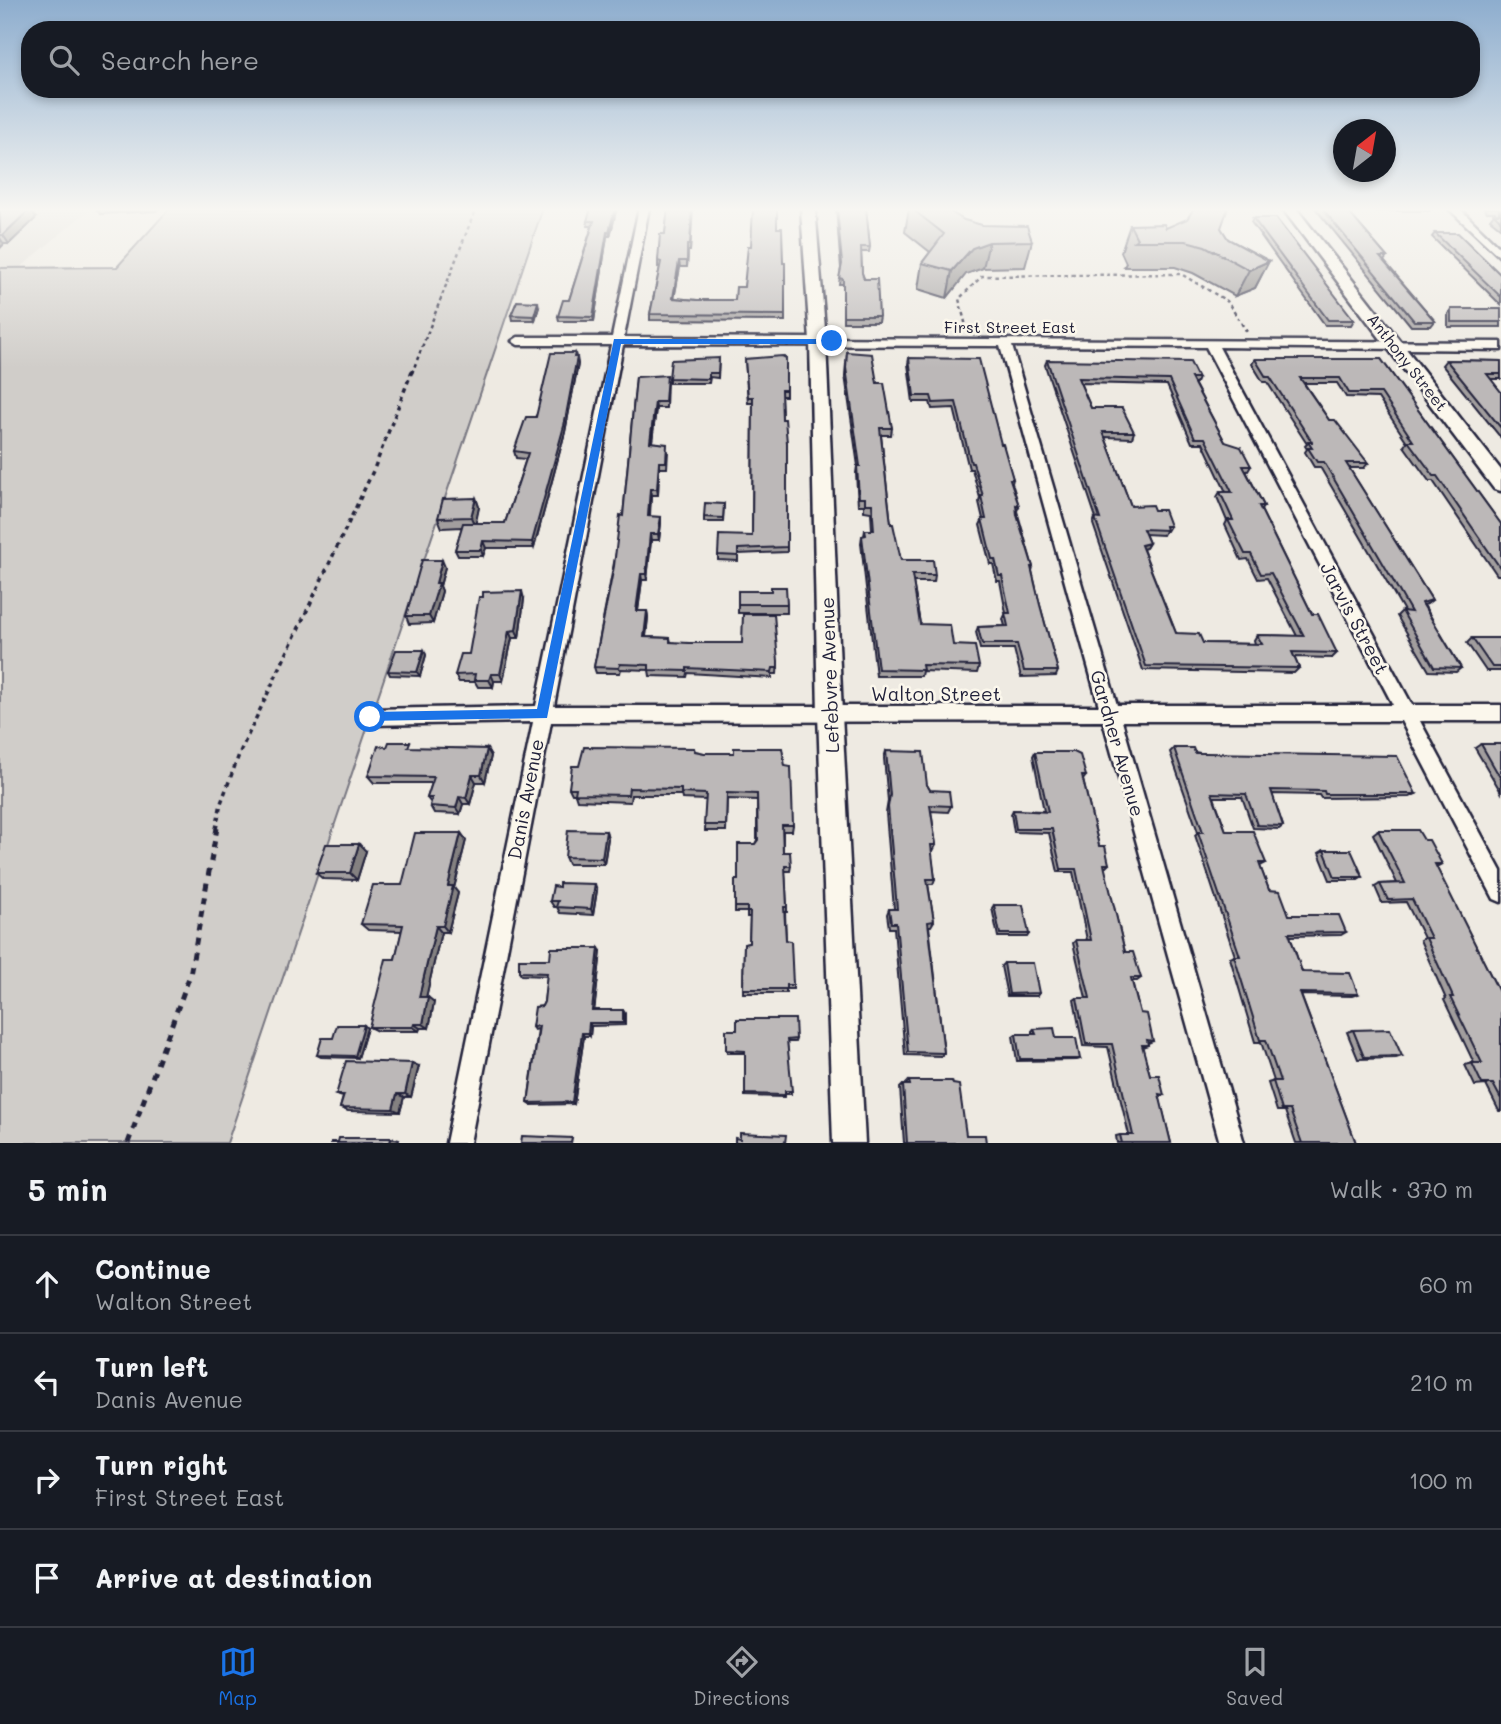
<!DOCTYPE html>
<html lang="en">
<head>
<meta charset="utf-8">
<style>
  :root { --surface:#171b24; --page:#242831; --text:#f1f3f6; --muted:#9ea1a6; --line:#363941; --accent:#1a73e8 }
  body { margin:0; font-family:Mali,sans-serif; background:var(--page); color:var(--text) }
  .compass { position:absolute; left:1333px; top:119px; width:63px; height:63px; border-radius:50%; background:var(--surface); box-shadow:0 4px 10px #0003; rotate:31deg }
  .stop { position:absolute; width:21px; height:21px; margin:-16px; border:5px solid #1a73e8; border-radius:50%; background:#fff }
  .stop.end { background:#1a73e8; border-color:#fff; box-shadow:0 2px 7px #0008 }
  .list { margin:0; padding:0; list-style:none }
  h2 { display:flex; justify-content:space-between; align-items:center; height:91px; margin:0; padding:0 28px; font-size:30px }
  h2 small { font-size:23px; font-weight:400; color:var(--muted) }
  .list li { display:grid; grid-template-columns:46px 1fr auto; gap:21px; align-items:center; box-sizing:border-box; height:98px; padding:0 28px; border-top:2px solid var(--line) }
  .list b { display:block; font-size:26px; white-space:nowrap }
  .list p { margin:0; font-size:23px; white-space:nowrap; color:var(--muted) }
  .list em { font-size:23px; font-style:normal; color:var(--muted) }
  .icon { flex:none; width:38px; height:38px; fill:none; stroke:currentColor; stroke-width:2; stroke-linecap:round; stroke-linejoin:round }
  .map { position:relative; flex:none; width:1501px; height:1143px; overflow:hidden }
  .search { position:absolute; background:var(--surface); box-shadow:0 4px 10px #0003; left:21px; right:21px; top:21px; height:77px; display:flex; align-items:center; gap:18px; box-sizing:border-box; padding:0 24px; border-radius:28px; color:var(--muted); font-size:26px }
  .sheet { height:483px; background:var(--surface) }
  nav { display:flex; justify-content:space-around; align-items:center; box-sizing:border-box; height:98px; border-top:2px solid var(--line); background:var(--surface); font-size:19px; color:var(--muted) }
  nav a { display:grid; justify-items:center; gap:4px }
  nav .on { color:var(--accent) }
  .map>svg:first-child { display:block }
</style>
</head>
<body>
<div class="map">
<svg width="1501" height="1143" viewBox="0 0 1501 1143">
  <rect width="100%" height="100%" fill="#eeeae2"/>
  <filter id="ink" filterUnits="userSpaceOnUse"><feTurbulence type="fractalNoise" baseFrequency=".0143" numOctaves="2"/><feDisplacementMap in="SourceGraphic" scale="14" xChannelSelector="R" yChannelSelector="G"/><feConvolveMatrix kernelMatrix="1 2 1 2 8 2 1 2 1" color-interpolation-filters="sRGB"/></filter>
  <g filter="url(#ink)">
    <!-- built -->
    <path fill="#dfdbd5" d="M0,208H91L20,268H0Z"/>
    <!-- green -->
    <path fill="#d0cdc9" stroke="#797882" stroke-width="2" d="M170,208H543L227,1143H0V268L117,267Z"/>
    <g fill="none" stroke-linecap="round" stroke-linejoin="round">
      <defs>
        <path id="minor" d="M639,208H649L624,337L1501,342V350L1219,347L1412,705H1501V721H1420L1501,871V902L1494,899L1401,721H1122L1244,1143H1220L1103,721L551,722L470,1143H446L533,722L370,725L364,723L361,717L364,711L370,709L536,706L611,345H518L512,341L518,337H612ZM623,345L1000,346L1099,706H554ZM1012,346L1206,347L1393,705H1117Z
          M1448,208H1459L1501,249V258Z"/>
        <path id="tertiary" d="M801,208H815L826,341L842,714L865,1143H833L818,714L810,341Z
          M1282,208H1296L1501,470V491L1494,489Z"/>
      </defs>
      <!-- minor casing -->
      <use href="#minor" stroke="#22223b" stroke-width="5"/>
      <!-- tertiary casing -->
      <use href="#tertiary" stroke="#22223b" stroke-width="5"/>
      <!-- path-far2 -->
      <path stroke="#22223b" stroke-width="2.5" stroke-dasharray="3.5 3.5" stroke-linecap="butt" d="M967,330L959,299L982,276L1181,274L1227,301L1247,332
        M412,373L476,208"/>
      <!-- path-far1 -->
      <path stroke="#22223b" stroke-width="3.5" stroke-dasharray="4.5 4.5" stroke-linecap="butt" d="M216,829L221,803L240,752L374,469L412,371"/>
      <!-- path -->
      <path stroke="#22223b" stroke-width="5" stroke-dasharray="7 7" stroke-linecap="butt" d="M128,1143L190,975L217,828"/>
      <!-- minor -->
      <use href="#minor" fill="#fbf7ec" fill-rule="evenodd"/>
      <!-- tertiary -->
      <use href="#tertiary" fill="#fbf7ec" fill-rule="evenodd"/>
    </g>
    <!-- wall -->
    <path fill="#a29e9e" stroke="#22223b" stroke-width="2" fill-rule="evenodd" d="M99,208H159L156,211L100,214L97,210Z
      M668,208H693L690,251H688L687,267H680L674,298L697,300H735L744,287L751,246L777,228L783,263H785V321L650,320V314L660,267H658V261L665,234Z
      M836,208H866L870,247L869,252H861L862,273L879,316L878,322H843V284H839L841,268Z
      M909,208H944L964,220L1032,241L1025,267L983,268L966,274L947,298L918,289L922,263L930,252L905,232Z
      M1315,208H1345L1387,257L1384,261L1435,321L1431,326H1411Z
      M1373,208H1432L1429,211H1375Z
      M1484,208H1501V228L1490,219L1494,214H1495V212H1487Z
      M0,210L36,218L9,244H4L0,248Z
      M1253,218L1354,320L1351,325H1325L1251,222Z
      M614,220L610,236H607L594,321H559L558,316L569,300L592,226H588L587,221Z
      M1130,225L1166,228H1221L1228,239L1269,261L1255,288L1235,296L1193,273L1175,267H1124L1126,263L1121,252Z
      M1435,233L1501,275V305L1432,237Z
      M539,307L535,320H512L511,315Z
      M1451,309H1501V327H1448V314Z
      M847,352L877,383L892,428L891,435H881L891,524L901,560L935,575L934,582H913L920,624L953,645L979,666L977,673L922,671L921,676H876L861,543L862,536H864L865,530H872L871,512L864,511V505H858L856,473L857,466H858L845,375Z
      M575,353L578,364L565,432L534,548H486L483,556H458L455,550L462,527L442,528L438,518L476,498L479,507L475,523H505L526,459L516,458L514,451Z
      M719,358L718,378L710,377L709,383H669V378Z
      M786,358V396H781L782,419L787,443V552L738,554V561L718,560V555L752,536L753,403H748L745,359Z
      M909,358L1001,444L1013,479L1012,483L1019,506L1017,511L1033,567L1032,571L1040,605L1058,671L1056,676L1021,677L1014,649H980L976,632L978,627L1005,626L1003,619L1006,613L1000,581H997L993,564H990L980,525L983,519L979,502L980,498L972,469H969L954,408L932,409L930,402H913L908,364Z
      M1255,359H1381L1501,524V575H1497L1433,481H1429L1404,446L1407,442L1378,398L1346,397L1337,383H1304L1329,420L1368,463L1364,468H1349L1432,600L1427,604L1424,605L1461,668L1456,672L1429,671L1397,616L1402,611H1404L1320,467H1314L1305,452L1307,449L1305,446L1307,444L1267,382H1263L1252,364Z
      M1047,360L1198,378L1196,383H1194L1225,442L1251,466L1248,471H1246L1264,506L1261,510L1312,614L1337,653L1332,658L1294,657L1299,668L1294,673L1143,670L1093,524L1095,518H1096L1045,365ZM1080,383L1167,385L1192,443H1203L1226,492H1220L1217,497L1227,521L1225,525L1241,560L1248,559L1258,579L1267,578L1297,636L1257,635L1254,640L1255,644L1203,643L1176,633L1143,549L1146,548L1149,543L1145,534L1163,535L1165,531H1167L1170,526L1154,510L1131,506L1105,437L1132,438L1134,432L1091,408Z
      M1446,360L1501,361V379H1490L1501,392V438L1442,365Z
      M636,377L667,381L666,408H656L652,442L668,451L667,468H659L658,495H651L650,516L661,523L659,540H651L647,580H642L638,611H647L648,617L646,637L670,638L671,642L778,661L777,674H772V678L688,673L687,677L650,676L649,670L621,669L620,673H596L594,667L623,516Z
      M724,504L723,522H704V517Z
      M445,567L440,586L442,591L433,623L409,624L406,616Z
      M738,591L787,604V613H738Z
      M524,599L519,638H512L503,681H494L493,687H478L475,682H459L455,675L469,654Z
      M1472,638L1501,639V671H1486L1467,643Z
      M424,650L426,655L420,676L390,675L388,671Z
      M1481,744H1501V792L1475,748Z
      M413,748L487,749L491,756L485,782H476L470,804H463L460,814L434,813L430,806L431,803L427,798L432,783H374L368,776Z
      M694,748L695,751L704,753H734L793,825L792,831H783V852L791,866L790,871H785L787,907V912H785L786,940L793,985V989H786V993H743L744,944L749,943L750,917H747V912H735V880H738L757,840V800L727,799L726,831H705L706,800L682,799L681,795H631L630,802L577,800L575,794H572L569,788L579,766Z
      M1174,748L1416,794L1410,797L1321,798L1319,795L1272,794L1283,826L1279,829L1253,828L1242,797H1214L1226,831L1266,863L1260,866L1269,890L1289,915L1346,932L1341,935L1290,936L1302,972L1358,994L1352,996L1301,995L1356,1143H1296L1285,1111H1277L1268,1083L1274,1081L1261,1042H1255L1230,958L1235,956L1195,835L1198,832L1170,752Z
      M886,751L927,785L930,790L951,806L948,812L931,811L936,845L933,851H931L935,879L933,884H928L934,921L931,926H929L944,1053L941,1056L905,1055L894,928H889L887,914L889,909H894L886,813L888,801L884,758Z
      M1035,752L1086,776L1083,780L1099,846L1109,864L1106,867H1104L1125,952L1141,978L1137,981H1132L1140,1013L1153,1041L1148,1043V1045L1142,1047L1150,1075L1164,1095L1159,1096L1171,1143H1117L1116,1136L1120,1135H1129L1108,1047L1083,1046L1074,1000L1077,998H1086L1073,943L1076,940H1087L1073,872H1058L1049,833L1014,832L1011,814L1013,810L1044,811L1033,756Z
      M1378,830L1424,840L1442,864L1436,867L1501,996V1111H1499L1486,1085L1475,1086L1465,1065L1474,1063L1444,1000L1446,999L1420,940L1424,938L1406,902L1382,903L1375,887L1380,884L1397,883L1373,834Z
      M606,831L608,838L604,864H568L565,857Z
      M461,833L466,840L454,888L458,893L448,932H441L426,997L434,1002L429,1028H420L419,1031H377L369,1027L395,959L402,931L368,930L361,924L402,885Z
      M1324,850L1363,877L1358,880H1330L1319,853Z
      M366,851L357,880L323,879L316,873Z
      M597,890L593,915L560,913L557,907H554L550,901Z
      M994,905L1029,934L1027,937H998L992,908Z
      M601,951L594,1010H623L625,1013V1025L591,1026L590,1036H584L574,1104L531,1105L528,1103L538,1029L534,1030L532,1027L544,1002L547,976L521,975L519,972L550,959Z
      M1004,963L1039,993L1037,996H1007L1001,966Z
      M367,1028L358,1058L321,1057L317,1055L333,1038Z
      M1034,1029L1056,1038L1080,1059L1077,1060L1017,1061L1013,1036L1016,1034H1032V1031Z
      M726,1030L796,1039L795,1042H787L791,1094H785L784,1097L745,1096V1053H727Z
      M1353,1030L1402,1056L1396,1058L1358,1059L1347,1032Z
      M419,1066L411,1097H404L400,1112L348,1111L340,1108L343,1097L336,1095Z
      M909,1081L966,1135L986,1143H904L900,1088L903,1085H906V1084Z"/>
    <!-- shaded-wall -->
    <path fill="#848181" stroke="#22223b" stroke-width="2" d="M615,208H617L610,236L609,232Z
      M692,208L690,251H688L687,267V245Z
      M30,209L36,218L9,244L3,235Z
      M607,232V236L594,321L593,317Z
      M0,238L4,244L0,248Z
      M989,242L983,268L966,274L947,298L952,271L972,248Z
      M679,261L680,267L673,304V298Z
      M1269,261L1255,288L1235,296L1249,270Z
      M538,302L539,307L535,320L534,316Z
      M577,357L578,364L565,432L534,548L532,542Z
      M655,402L656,408L651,449L650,442Z
      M659,462V468L658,495L657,489Z
      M650,489L651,495L649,522L648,516Z
      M476,498L479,507L475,527L471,517Z
      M661,517V523L659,540L658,534Z
      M650,534L651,540L647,580L646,574Z
      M483,541L486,548L483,556L481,550Z
      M1149,543L1146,548L1138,550L1141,545Z
      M442,560L445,567L440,586L442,591L433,623L429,616L436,583Z
      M641,574L642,580L637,617L636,611Z
      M522,591L524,599L519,638L516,630Z
      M647,611L648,617L645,643L644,637Z
      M509,631L512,638L503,681L500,674Z
      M424,650L426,655L420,676L417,672Z
      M491,674L494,681L493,687L489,680Z
      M487,749L491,756L485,782L481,775Z
      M472,775L476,782L470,804L466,798Z
      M459,797L463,804L460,814L456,808Z
      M606,831L608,838L604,864L602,858Z
      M461,833L466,840L454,888L458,893L448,932L443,926L448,886Z
      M359,844L366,851L357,880L350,873Z
      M595,884L597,890L593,915L591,909Z
      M436,926L441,932L425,1002L419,997Z
      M599,948L601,951L594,1013L592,1010Z
      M428,997L434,1002L429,1028L423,1024Z
      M589,1023L591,1026L590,1036L588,1033Z
      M414,1024L420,1028L419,1031L413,1027Z
      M364,1025L367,1028L358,1058L355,1056Z
      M582,1033L584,1036L574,1104L572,1102Z
      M412,1063L419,1066L411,1097L405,1094Z
      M397,1094L404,1097L400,1112L393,1109Z
      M391,1138L399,1140L398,1143H390Z"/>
    <!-- building -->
    <path fill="#bcb8b8" stroke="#22223b" stroke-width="2" fill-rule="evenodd" d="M99,208H133L97,210Z
      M591,208H615L609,232H607L593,317L558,316L563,300H569L594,221H587Z
      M668,208H692L690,245H687V261H679L673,298L697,300H735L736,287H744L748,246H751L753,208H777V228H782L783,263H785V315L650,314L661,262L658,261L660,234H665Z
      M837,208H866L870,247H861L862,273L864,279H877L879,316H843V279L839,278L842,264Z
      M911,208H944L964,220L982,225L1027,226L1032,241L989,242L972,248L952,271L922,263L944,234Z
      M1194,208H1228L1221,228L1228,239L1269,261L1249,270L1205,246L1186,241H1134L1137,239L1130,225L1164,224L1166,228L1187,219Z
      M1322,208H1345L1387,257H1380L1435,321H1414Z
      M1499,208H1501V221L1494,214H1499Z
      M30,209L3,235H0V210Z
      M1253,218H1276L1354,320H1328Z
      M1435,233H1458L1501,275V297Z
      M517,301L538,302L534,316L511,315Z
      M1451,309H1501V322H1451Z
      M847,352L872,354L877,383H884L892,428H880L891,524H893L901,560H933L935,575H912L920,624L950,625L953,645L975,646L979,666L922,665L923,670L878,669L862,536L866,535L865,530H874L872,504H865V498H859L857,466H860L846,368Z
      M551,353H575L574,357H577L564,426L532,542L483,541L481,550H455L463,523H505L528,453L514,451L526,417H536Z
      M782,356L786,358V390H781L782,419H785L787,443V547L738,549V556L718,555L719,535L752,536L753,397H748L745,359Z
      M719,358L718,373H709V379L669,378L671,360Z
      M909,358L979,359L1001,444H1003L1013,479H1010L1019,506L1016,505L1017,515L1033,567H1031L1040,605L1058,671H1024L1017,644H982L978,627L1008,626L1005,613H1010L1002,576H999L995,559H992L982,519H986L981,496H983L973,463H971L956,402L933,403L931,396H914Z
      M1255,359H1381L1501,524V569L1437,476H1434L1408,441H1413L1381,393H1349L1340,378H1300L1329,420H1335L1368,463H1346L1432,600L1422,603L1461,668L1434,667L1402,611L1411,612L1387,570L1324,462H1317L1308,448H1312L1308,442H1312L1270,377H1266Z
      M1047,360L1190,362L1198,378H1191L1225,442L1241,447L1251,466H1243L1264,506H1259L1312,614H1318L1337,653L1292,652L1299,668L1146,666L1095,518L1100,519ZM1078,378L1169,380L1195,438H1205L1232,492H1220L1233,520H1228L1245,554H1251L1261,574L1271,573L1304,636L1257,635L1262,644L1203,643L1199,634L1176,633L1141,545L1149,543L1143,529L1166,530L1165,526H1170L1164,510H1154L1152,505L1131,506L1103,432H1134L1122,408H1091Z
      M1446,360L1501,361V374H1487L1501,392V428Z
      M667,375L665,402H655L650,442L667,444L666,462H659L657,489H650L648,516L661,517L658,534H650L646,574H641L636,611H647L644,637L670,638V642L689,643H742L743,614H774L778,661V668H773L772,672L687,668V671L649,670V665L620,664L619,668L594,667L614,566L620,515L623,516L636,377Z
      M476,498L471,517L438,518L443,499Z
      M705,503L724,504L723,518L704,517Z
      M422,560H442L436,583H439L429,616H406Z
      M771,587H786L787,604H738V591H771Z
      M522,591L516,630L509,631L500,674H491L489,680H474L475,674L455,675L461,654H469L479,597H483V592Z
      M1472,638H1500L1501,667H1492Z
      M396,650H424L417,672L388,671Z
      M389,742H410L408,747L487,749L481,775H472L466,798L459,797L456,808L430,806L432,798H427L434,777L368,776L378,746L387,747Z
      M1481,744H1501V779Z
      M584,747L694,748V751L704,753H734V748H782L785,766L791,767L793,825H782L783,852H790L791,866H785L787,907H784L786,940L791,941L793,985H786V989H743L744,944L749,943L750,912H747V907H735V880H738V844H755L758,840L757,794L727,793L726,825H704L706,794L681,793V789L629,788L628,795L575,794L576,788H569L572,766H579Z
      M1174,748H1193L1195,753H1206L1397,756L1416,794H1325L1324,791L1271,790L1283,826L1257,825L1246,794L1212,793L1226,831H1253L1266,863H1259L1269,890L1280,891L1289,915H1339L1346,932L1289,933L1302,972L1350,973L1358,994L1300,993L1356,1143H1302L1290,1110H1282L1273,1081H1280L1266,1040H1260L1234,956H1240L1198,832H1203Z
      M886,751L923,752L927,785L930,790L949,791L951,806L930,805L936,845H931L935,879H927L934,921L928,922L944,1053L908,1052L896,923H891L889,909H897L896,897L888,807L890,795Z
      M1035,752H1074L1080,755L1086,776H1082L1099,846H1105L1109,864H1104L1105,869L1125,952H1133L1141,978H1131L1140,1013L1147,1014L1153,1041L1147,1040L1148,1045H1142L1150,1075H1159L1164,1095L1159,1094L1171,1143H1122L1120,1135H1133L1112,1044H1086L1077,998H1090L1076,940H1091L1076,869H1061L1052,829H1016L1013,810L1048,812Z
      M568,830L606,831L602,858L565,857Z
      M1378,830H1418L1424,840H1429L1442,864H1435L1501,996V1099L1493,1084H1482L1472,1063H1482L1450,997H1453L1426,938H1431L1412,899L1388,900L1380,884L1405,883Z
      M415,833H461L448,886H453L443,926H436L419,997H428L423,1024H414L413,1027H369L386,959H395L403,925L361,924L373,885H402Z
      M326,844H359L350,873H316Z
      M1324,850H1351L1363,877H1335Z
      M559,883L595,884L591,909L556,907L558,901H550L553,886L559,887Z
      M994,905H1023L1029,934H1000Z
      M551,948H599L592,1010H623V1023H589L588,1033H582L572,1102L528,1103L539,1026L532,1027L535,1007L542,1006L544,1002L547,973L519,972V959H550Z
      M1004,963H1033L1039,993L1009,994Z
      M737,1019H795L796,1039L787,1040L792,1091H785V1095L745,1094V1051L726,1050V1030H737Z
      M337,1025H364L355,1056L317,1055L322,1038H333Z
      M1054,1028L1056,1038H1076L1080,1059H1020L1016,1034H1036L1034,1029Z
      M1390,1029L1402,1056L1364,1057L1353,1030Z
      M346,1061L412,1063L405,1094H397L393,1109L340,1108L344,1095H336Z
      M909,1081H952L953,1084L959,1085L966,1135H985L986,1143H907L903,1085H910Z
      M740,1133L786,1135L785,1143H735V1138L740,1139Z
      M522,1136L572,1138L571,1143H521Z
      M339,1138H391L390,1143H331V1142H338Z"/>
  </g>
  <!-- sky -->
  <linearGradient id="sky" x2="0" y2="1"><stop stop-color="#8dadce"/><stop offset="0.57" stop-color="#f7f6f2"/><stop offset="1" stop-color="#f7f6f2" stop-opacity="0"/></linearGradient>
  <rect width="1501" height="368" fill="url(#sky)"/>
  <!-- route -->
  <path fill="#1a73e8" d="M614,339H832L836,341L832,344H621L547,718L366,721V713L370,712L537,709Z"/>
  <g text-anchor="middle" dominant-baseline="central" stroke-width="5" stroke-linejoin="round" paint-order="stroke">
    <!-- far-street labels -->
    <g font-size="16" fill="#22223b" stroke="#fbf7ec">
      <text x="1010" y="326">First Street East</text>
      <text transform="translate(1408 362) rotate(52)">Anthony Street</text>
    </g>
    <!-- street labels -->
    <g font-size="19" fill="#22223b" stroke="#fbf7ec">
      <text transform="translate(1355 618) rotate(62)">Jarvis Street</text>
      <text transform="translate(829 675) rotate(-92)">Lefebvre Avenue</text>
      <text x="936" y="693">Walton Street</text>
      <text transform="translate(1118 743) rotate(74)">Gardner Avenue</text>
      <text transform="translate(525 799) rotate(-79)">Danis Avenue</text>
    </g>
  </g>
</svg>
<svg class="compass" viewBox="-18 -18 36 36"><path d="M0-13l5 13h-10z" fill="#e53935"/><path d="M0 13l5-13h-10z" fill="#9ea1a6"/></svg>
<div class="stop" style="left:370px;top:717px"></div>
<div class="stop end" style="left:832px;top:341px"></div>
<div class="search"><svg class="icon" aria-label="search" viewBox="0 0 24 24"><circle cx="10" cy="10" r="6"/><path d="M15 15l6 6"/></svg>Search here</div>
</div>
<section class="sheet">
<h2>5 min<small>Walk · 370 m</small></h2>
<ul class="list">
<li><svg class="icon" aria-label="ahead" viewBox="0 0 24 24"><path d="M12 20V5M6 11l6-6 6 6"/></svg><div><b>Continue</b><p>Walton Street</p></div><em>60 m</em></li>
<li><svg class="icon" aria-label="left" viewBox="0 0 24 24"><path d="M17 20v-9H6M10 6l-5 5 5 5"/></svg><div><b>Turn left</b><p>Danis Avenue</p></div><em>210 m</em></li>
<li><svg class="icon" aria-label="right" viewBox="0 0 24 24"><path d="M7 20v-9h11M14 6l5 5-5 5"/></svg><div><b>Turn right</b><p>First Street East</p></div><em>100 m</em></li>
<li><svg class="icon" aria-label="arrive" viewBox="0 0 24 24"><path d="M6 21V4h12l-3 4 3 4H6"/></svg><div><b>Arrive at destination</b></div></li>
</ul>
</section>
<nav>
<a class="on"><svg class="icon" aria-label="map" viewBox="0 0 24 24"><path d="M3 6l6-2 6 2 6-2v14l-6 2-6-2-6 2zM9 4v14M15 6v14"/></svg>Map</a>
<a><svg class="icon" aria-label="directions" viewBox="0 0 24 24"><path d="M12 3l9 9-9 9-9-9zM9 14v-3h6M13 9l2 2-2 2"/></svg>Directions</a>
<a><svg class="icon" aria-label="saved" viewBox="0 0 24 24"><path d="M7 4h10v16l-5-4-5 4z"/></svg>Saved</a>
</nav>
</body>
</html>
